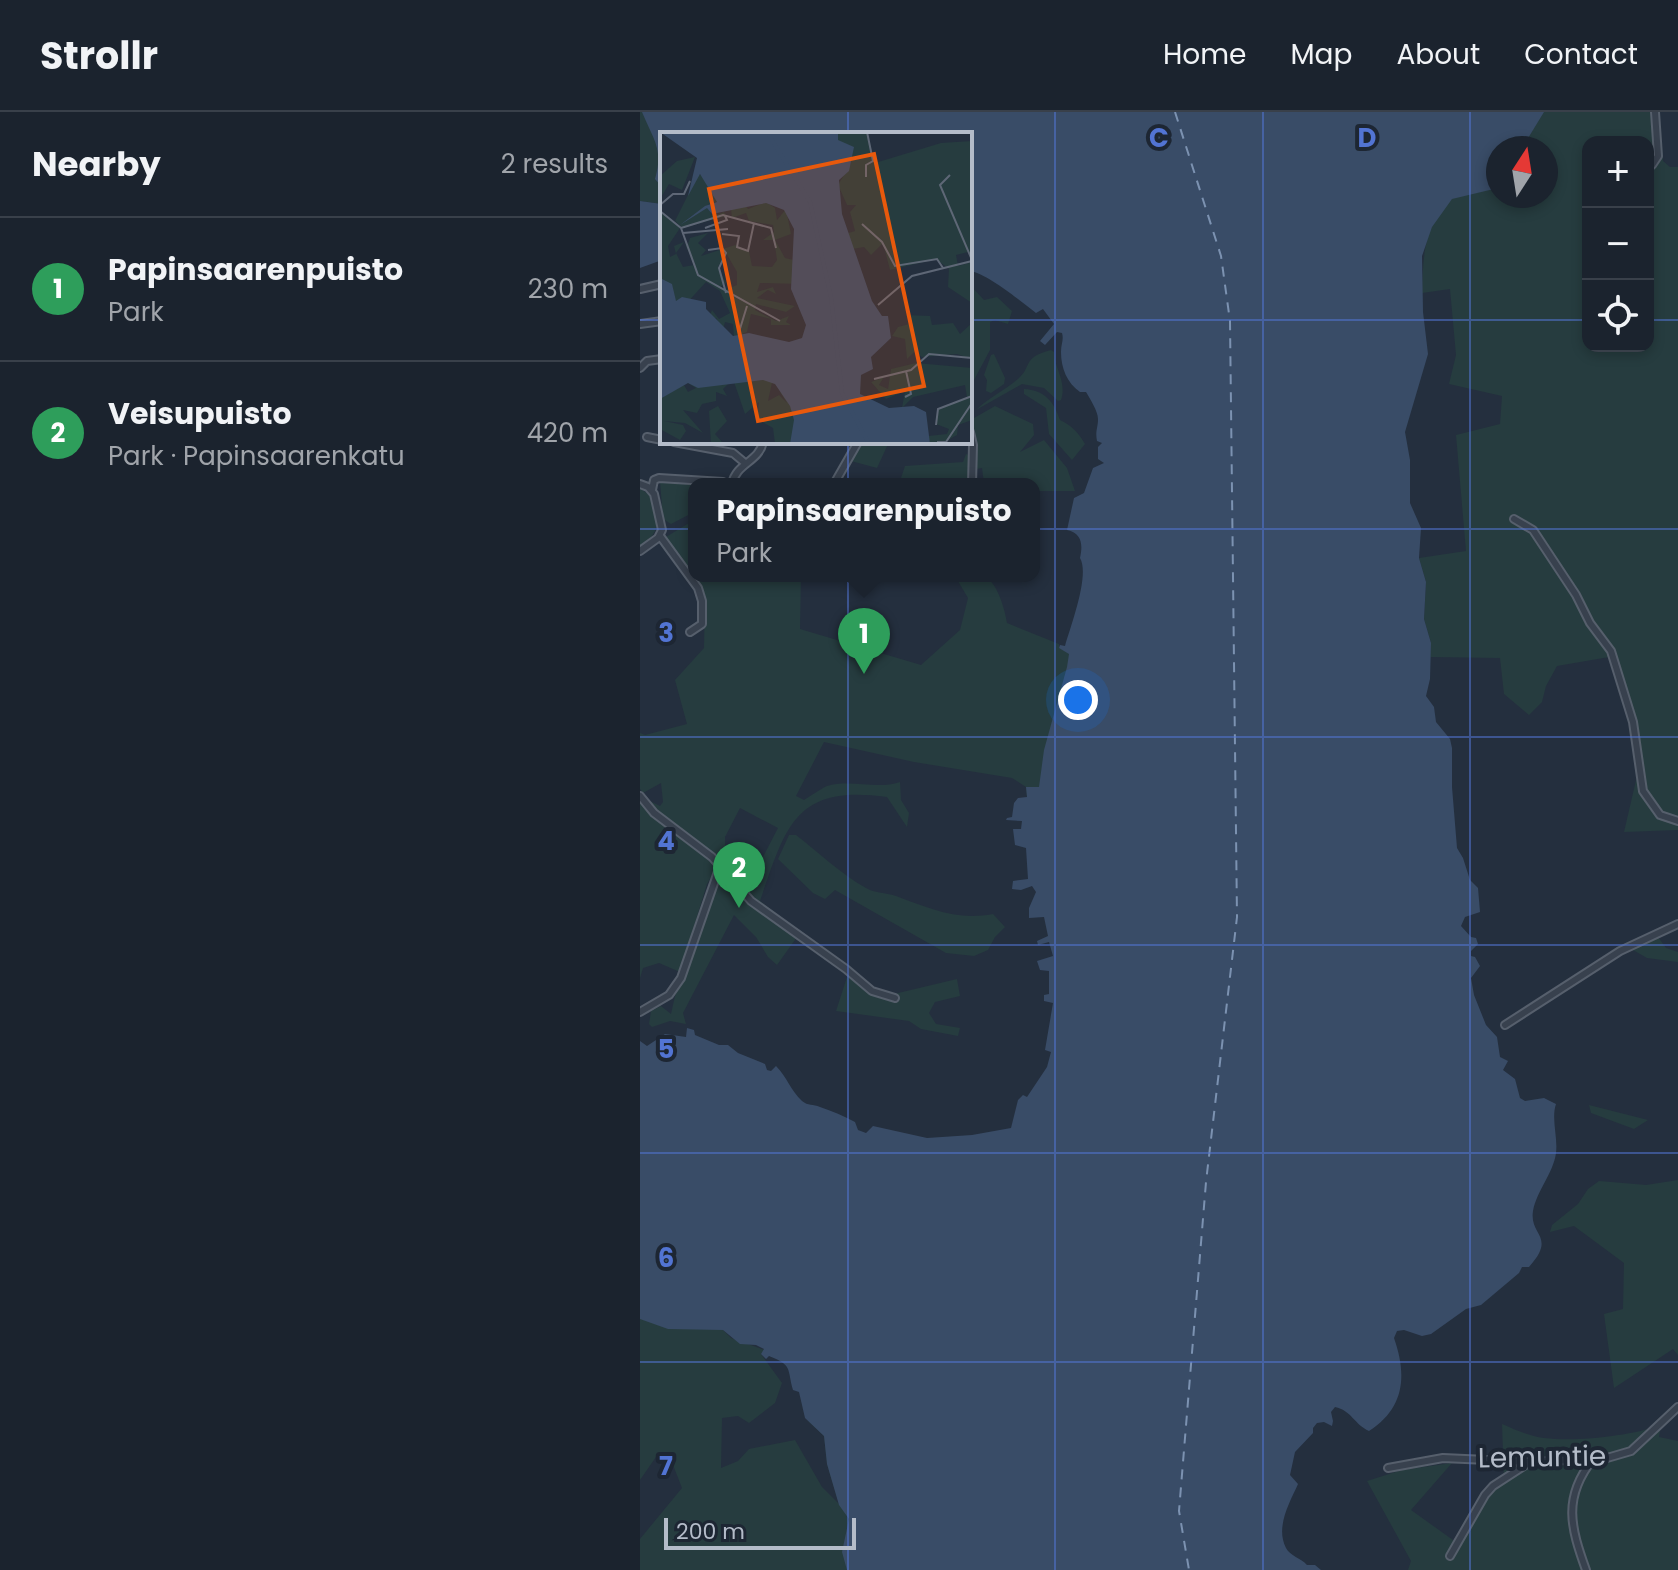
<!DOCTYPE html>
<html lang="en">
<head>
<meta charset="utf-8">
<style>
  :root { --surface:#1b232e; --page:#242b36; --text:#f1f3f6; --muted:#a0a4aa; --line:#39404a; --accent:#8ab4f8 }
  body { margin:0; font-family:Poppins,sans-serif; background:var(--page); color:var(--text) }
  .controls { position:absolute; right:24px; top:24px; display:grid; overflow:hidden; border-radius:16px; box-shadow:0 4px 12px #0003 }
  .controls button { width:72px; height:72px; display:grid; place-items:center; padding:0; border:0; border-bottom:2px solid var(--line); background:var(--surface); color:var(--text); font:40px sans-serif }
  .compass { position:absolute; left:846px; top:24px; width:72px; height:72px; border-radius:50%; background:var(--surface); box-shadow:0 4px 12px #0003; rotate:12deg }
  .scale { position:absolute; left:24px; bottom:20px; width:192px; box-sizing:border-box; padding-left:8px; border:4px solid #b4bcc9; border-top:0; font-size:22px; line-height:28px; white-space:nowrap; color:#b4bcc9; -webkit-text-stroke:6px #1d2633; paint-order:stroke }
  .you { position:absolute; left:438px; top:588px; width:28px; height:28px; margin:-20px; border:6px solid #fff; border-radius:50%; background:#1a73e8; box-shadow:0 0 0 12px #1a73e833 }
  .badge { display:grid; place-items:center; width:52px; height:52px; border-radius:50%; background:var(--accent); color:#fff; font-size:26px; font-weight:700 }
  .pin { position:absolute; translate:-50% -66px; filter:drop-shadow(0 2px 4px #0008) }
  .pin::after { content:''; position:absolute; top:42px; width:28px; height:24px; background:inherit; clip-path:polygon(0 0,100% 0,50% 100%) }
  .popup { position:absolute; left:48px; top:366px; width:352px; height:104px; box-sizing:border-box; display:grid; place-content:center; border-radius:16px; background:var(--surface); filter:drop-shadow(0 2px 6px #0005); font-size:26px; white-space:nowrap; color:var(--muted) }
  .popup b { font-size:30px; color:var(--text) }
  .popup::after { content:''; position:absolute; left:50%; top:100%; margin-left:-16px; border:16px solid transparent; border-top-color:var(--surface) }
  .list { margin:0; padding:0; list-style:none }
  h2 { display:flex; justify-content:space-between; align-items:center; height:104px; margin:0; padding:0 32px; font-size:34px }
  h2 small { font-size:26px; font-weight:400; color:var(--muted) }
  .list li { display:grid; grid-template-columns:52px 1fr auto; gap:24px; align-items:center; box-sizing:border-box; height:144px; padding:0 32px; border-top:2px solid var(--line) }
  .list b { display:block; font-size:30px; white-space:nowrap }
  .list p { margin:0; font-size:26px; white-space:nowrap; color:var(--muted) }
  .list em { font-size:26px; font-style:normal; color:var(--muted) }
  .icon { flex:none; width:44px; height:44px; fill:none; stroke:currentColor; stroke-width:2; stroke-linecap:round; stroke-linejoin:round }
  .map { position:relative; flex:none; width:1038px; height:1458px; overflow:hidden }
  header { display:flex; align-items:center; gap:48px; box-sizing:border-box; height:112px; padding:0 40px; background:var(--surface); border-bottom:2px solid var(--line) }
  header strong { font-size:38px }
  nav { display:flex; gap:44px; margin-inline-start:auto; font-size:28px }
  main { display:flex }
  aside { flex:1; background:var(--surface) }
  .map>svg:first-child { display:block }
</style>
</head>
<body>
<header>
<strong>Strollr</strong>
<nav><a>Home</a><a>Map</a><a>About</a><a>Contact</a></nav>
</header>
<main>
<aside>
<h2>Nearby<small>2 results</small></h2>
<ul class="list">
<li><span class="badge" style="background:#2e9e5b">1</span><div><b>Papinsaarenpuisto</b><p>Park</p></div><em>230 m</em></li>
<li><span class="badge" style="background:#2e9e5b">2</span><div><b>Veisupuisto</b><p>Park · Papinsaarenkatu</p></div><em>420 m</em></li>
</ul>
</aside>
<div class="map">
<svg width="1038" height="1458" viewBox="0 0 1038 1458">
  <rect width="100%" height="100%" fill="#242f3e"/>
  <!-- green -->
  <path fill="#263c3f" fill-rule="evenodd" d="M0,0H55L22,22V92L0,89Z
    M898,0H1019L1023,49L1030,55H1038V718L984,720L1000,651L975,544L917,554L906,574L902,590L889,603L864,582L860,546L790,545L791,531L784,507L786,470L779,446L826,439L816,323L860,312L862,284L809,272L816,243L810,177L782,181C783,149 783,110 812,87C824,78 844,73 858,67V84H906V36H882ZM948,30H1008V234H948Z
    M330,173L344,188L357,185L372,199L368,212L355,208L350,210V238L334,268L330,264Z
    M411,238L414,240C415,258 427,270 421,288L418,289L404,276L382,272L336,298C347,287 365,278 378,267C393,254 381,246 411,238Z
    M354,242L365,266L364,272L351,281L346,279L347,268L344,263L351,243Z
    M384,277C405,278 414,290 420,308C432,314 438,320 445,332L432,348L409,322L406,296L384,282Z
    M355,294L393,312L394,323L380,340L404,328L427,356L435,379H394V372H344L342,356L336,357L335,369L333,322L330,312L334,306Z
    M224,330H249L237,356L211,349Z
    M326,342L331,344L330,362L326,369L317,372H259L265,354L323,350Z
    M20,369L77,372H54V400L31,412L23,407Z
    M0,376L12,385C17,410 23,418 0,435Z
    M54,408V464H161L160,517L281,553L320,518L328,486L315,464C323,464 334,462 342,464C357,467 365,498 367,511L419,532V536L436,542L421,681L387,686L386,675L372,666L274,650L184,630L156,684L164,688C171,684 180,677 187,674C211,667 237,678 260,670L261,688L269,701L267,715L247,685C155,672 146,714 120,789L236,878L254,882L317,867L320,884L295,890L289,901L296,912L320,916L318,924L281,917L269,909L196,899L208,862L157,825L137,853L128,845L116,825L94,803L43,901L46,912L30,909L12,915L9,912L11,899L21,894L31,902L35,884L80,761L88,766L102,785L138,716L100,696L85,725V739L78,744L26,706L8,688L20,694L23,690L21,671L3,681L0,677V621L5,623L47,612L35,568L64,536L65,483L26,425Z
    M0,690L10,702L73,750L76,756L67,772L40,860L19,851L3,856L0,866Z
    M149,723H156C178,740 201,762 226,776C237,782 244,780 256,784C289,796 316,809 353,802L365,815L355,825L348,838L334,844L306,841L195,778L185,787L173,781L138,747Z
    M1018,825L1026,836L1038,840V850L1007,846L993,838Z
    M949,993L1008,1008L994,1017L951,1001Z
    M1038,1068V1243L1033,1237L974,1276L964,1202L983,1197L984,1151L934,1114L910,1120L912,1113L938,1092L948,1077L959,1069L1006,1073Z
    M0,1194L83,1218L91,1226L125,1238L121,1242L142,1271L135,1291L109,1311L98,1304L82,1306L81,1356L98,1349L109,1337L155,1328L182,1375L199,1392L187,1352L184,1324L168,1309L196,1317L217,1458H0V1427L42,1376L28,1340L18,1342L0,1368Z
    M862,1312C876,1318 889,1324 904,1326C937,1330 990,1324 1021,1313L1019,1325L1038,1329V1458H768L771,1449L727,1369L762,1358L812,1351L771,1398L820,1433L850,1383L864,1370Z"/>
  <!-- water -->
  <path fill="#394c67" d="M2,0H904L882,36H858V76L812,87L792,115L782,144L783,200L788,242L765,320L770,348V391L781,416L779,446L786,470L784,507L791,531L790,567L786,584L794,595L796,610L810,627L812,636V675L817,736L823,746L830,768L838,776L840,800L825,805L821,814L831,825L836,826L838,832L831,839V844L835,845L840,854L831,866L834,883L846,913L857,925L860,945L868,949L863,958L875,967L880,986L885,989L904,986L916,992C911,1007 918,1025 916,1041C913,1062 897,1078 893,1099C889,1124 917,1124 889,1155H882L879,1161L841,1193L826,1197L791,1222L782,1224L764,1218L757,1219L754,1226C767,1263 765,1296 729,1319C715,1313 711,1298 695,1295L691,1300L693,1309L692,1314L684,1310L677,1311L673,1316V1321L655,1340L650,1363L658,1372C650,1390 635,1415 646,1436C650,1444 661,1446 667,1453H675L681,1458H207L202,1440L209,1407L199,1393L187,1352L184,1324L165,1306L159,1280L153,1278C147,1257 153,1253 129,1244L126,1247L121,1242L124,1237L116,1233L100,1232L83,1218L28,1217L0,1207V929L7,934L25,922L46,925L47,916L54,918L55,923L79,933H88L98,941L125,952L127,958L131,959L136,954C147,965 151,979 162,989C168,994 173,992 180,995C192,999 204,1004 215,1010L218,1018L226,1021L233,1014L287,1026L332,1023L371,1016L378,988L383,983L387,985L407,955L411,940L405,938L413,891L404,889V883L409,882V859L400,858L397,849L413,844L409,830L398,833L397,829L408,824L404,805L389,806V796L396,780L392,774L381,778L372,777L373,769L388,767L386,736L375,733L373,717H381L382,709L366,708L367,706L372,705L374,691L378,686L387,685L386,675H399L404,638L427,555L429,542L419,536L420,533L425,534C431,513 450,463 440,446C443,433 442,421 427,418L434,386L444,381L453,356L464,351L458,347V335L462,331L457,329C455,319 458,316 458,307C458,299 450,287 446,280H440C427,271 421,256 421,240C421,232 424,228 422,221L417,220L405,233L400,229L414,212L403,197L396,201C379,188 348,162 330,159V22H22V75L15,67C24,37 13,27 2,0Z
    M0,89L22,92V148L0,156Z"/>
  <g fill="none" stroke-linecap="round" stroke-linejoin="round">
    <!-- ferry -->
    <path stroke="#7c92b1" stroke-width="2" stroke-dasharray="10 8" stroke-linecap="butt" d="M535,0L581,144L590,209L597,805L566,1070L539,1399L549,1458"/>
    <defs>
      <path id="minor" d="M1008,53H1012L1018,44L1015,0
        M0,177L22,172
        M0,212L22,209
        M0,256L7,249L22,247
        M330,320L333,333L332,372
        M7,325L22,328
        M34,330L93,341L105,351
        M0,372L8,375L14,382L22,418L18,426L0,439
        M92,372C96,351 119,350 123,330
        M194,372L218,330
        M12,378L14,368L19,366L83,370
        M874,407L893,418L936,483L950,511L971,539L993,610L1003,679L1020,703L1038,709
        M20,424L58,476L62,489V512L50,520
        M0,684L14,701L72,745L111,789L206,857L232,879L255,886
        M0,900L29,883L41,866L80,754
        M865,913L980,839L1038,812
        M748,1356L803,1346L890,1350L967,1346L991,1339L1038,1295
        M810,1444L845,1383L853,1374L890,1350
        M946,1458C931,1416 922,1386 953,1347"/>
    </defs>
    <!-- minor casing -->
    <use href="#minor" stroke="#565f6c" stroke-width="10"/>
    <!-- minor -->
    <use href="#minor" stroke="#38414e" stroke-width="6"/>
  </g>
  <!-- grid -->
  <path fill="none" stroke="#5274d3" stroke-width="2" stroke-opacity="0.55" d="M208,0V22M415,0V1458M623,0V1458M830,0V1458M0,208H22M330,208H948M1008,208H1038M208,330V1458M0,417H1038M0,625H1038M0,833H1038M0,1041H1038M0,1250H1038"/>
  <g text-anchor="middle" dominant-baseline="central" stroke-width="8" stroke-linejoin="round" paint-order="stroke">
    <!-- street labels -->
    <g font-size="28" fill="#b4bcc9" stroke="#1d2633">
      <text transform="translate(902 1345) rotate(-1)">Lemuntie</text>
    </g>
  </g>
  <!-- overview -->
  <g transform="translate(20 20)">
    <rect width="312" height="312" fill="#242f3e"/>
    <path d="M161,0H207L215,31L281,11L312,9V127L308,120L296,123L298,134L312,130V171L288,155L289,137L276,127L230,138L223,111L211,123L204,115L193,117L188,101L195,99L190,80L196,73H187L178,53L191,31ZM35,25L22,58L9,52L0,67V44L17,29ZM38,43H43L58,70L51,71L26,88L47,75L53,84L64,80L66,84L23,96L15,89ZM83,70L88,77L106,70L115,76L117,88L126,77L131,102L115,108L125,126L138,129L139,152L100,151L97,160L113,155L116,162L108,158L97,166L135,174L126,180L96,172L95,178L116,189L129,184L126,190L131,193H111V187L91,182L87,200L74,206L73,192L65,190L63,198L56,186H49L52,178L59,187L70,181L60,159L46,150L24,174L6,162L11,155L4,149L0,159V80L20,96L8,114L10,125L16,122L14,114L24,110L16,121L23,135L34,133L32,139L35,131L26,115L25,110L27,115L30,106L48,101L38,111L46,118L41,124L75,113L89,119L92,134L112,135L117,128L114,108H103L114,100L113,93L89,89L86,81L72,86L71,78ZM66,121L77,140V153L67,157L60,155L66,151L58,135ZM246,183L270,184L272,193L293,191L300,202L312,191V227L297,222L262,225L255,219L247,227L245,207L232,204L238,195L253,191ZM256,231L312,236V288L298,293L297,303L286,309L270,312L268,304L287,302L289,297L276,292L278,278L307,265L305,253L253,265L242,276L245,259L226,267L211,250L224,245L219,253L228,257L231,237ZM72,248L63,257L67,264L56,260V269L42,272L37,281L23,278L43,301L25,291L4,289L23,293L26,299L20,308L0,297V262L24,253L28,260L36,256L28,251ZM103,248L113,249L118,253L112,251L108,269L119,263L127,271L120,260L127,263L135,289L133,312H115L113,296L97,287L99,270L85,282L74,250ZM58,274L67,289L55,302L62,310L51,312L49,279Z" fill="#263c3f" fill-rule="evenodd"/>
    <path d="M0,0H178V8L194,15L189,39L179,48L182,82L212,169L222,184H228L231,206L211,225L213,237L201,243L200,262L229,276L254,274L266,280L270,312H130L134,288L130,274L115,252L103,248L38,256L28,251L0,267V146L12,152L16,169L22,165L46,170V177L73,204L89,201L129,210L142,206L146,193L131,157L134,97L124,78L106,71L52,82L47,76L20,93L45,74L57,70L40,42L28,64L37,26Z" fill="#394c67"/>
    <path fill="none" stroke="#394c67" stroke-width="4" d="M107,0L150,70L171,165L182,261L209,312"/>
    <path fill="none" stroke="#5e6776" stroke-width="2" d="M290,43L280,53L312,128M206,45V33L213,29L207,0M0,73L13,62H24L30,49M0,79L21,96M202,92L222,110L235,134L277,127L283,136M21,96L38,143L120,189M21,96L63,83L111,96L116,116M45,96L67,88L65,84M23,101L68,97M62,102L79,104L77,115L88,119L94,91M48,118L62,116L66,121L59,136L66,161M218,173L252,144L312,129M79,200L87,174M214,247L251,238L269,222L312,226M245,265L251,262L246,239M276,293L278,277L312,264M277,310H286L312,271"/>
    <path fill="#e8590c" fill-opacity="0.15" stroke="#e8590c" stroke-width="4" d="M214,22L264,254L98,289L49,57Z"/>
    <rect width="312" height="312" fill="none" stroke="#b4bcc9" stroke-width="4"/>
  </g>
  <g font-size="26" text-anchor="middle" font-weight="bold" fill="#5274d3" stroke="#1d2633" stroke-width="8" stroke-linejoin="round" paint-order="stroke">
    <text x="519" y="35">C</text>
    <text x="727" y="35">D</text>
    <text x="26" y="530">3</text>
    <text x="26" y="738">4</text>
    <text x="26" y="946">5</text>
    <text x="26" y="1155">6</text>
    <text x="26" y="1363">7</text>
  </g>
</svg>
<div class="controls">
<button>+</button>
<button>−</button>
<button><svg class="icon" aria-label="locate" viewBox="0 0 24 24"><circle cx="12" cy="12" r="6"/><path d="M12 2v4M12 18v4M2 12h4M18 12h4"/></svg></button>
</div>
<svg class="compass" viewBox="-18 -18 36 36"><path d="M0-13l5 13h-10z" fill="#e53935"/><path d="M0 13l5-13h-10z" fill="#a0a4aa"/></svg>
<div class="scale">200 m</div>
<div class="you"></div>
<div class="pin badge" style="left:224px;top:562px;background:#2e9e5b">1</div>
<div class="popup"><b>Papinsaarenpuisto</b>Park</div>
<div class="pin badge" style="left:99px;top:796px;background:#2e9e5b">2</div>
</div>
</main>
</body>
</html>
